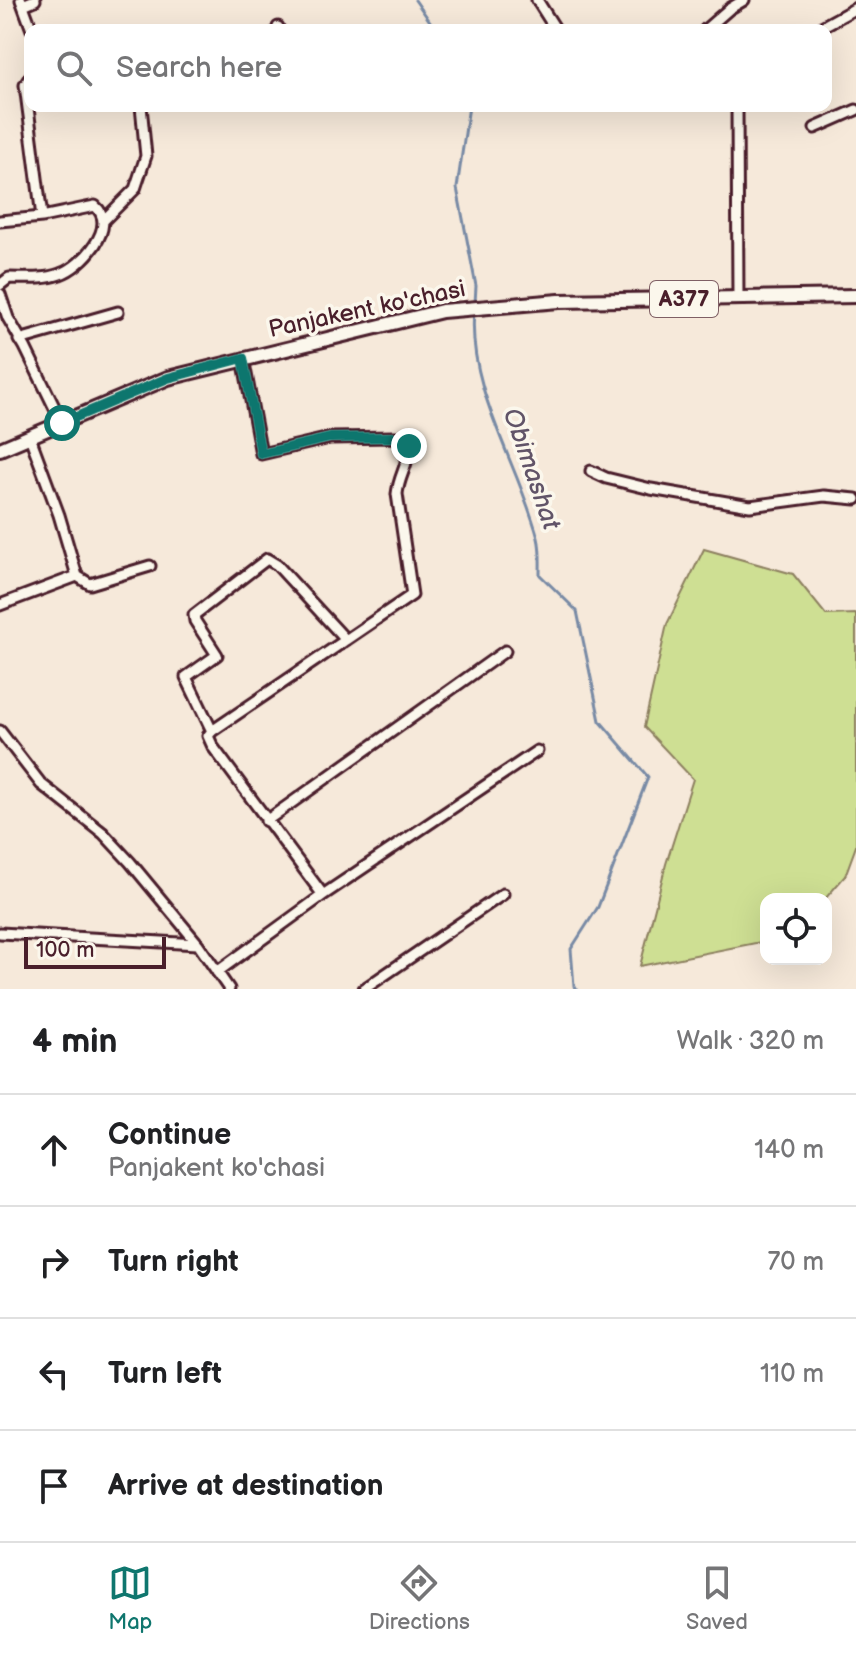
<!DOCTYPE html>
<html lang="en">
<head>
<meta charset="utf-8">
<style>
  :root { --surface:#fff; --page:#f2f2f2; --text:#202124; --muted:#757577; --line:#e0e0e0; --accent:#0f766e }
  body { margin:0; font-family:"Balsamiq Sans",sans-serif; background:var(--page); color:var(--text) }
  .controls { position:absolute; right:24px; bottom:24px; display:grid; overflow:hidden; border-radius:16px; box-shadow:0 8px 32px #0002 }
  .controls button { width:72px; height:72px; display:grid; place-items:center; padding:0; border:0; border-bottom:2px solid var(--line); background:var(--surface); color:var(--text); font:40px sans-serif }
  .scale { position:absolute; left:24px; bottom:20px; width:142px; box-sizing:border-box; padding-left:8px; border:4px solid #4a1f2b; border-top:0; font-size:22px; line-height:28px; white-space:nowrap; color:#4a1f2b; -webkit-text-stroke:6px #fbf7ec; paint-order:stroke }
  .stop { position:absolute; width:24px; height:24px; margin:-18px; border:6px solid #0f766e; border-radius:50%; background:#fff }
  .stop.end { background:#0f766e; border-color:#fff; box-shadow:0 2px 8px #0008 }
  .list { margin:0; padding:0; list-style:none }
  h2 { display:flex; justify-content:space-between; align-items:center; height:104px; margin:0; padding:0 32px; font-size:34px }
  h2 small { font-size:26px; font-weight:400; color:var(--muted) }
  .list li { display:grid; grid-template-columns:52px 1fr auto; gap:24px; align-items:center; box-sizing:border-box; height:112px; padding:0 32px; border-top:2px solid var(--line) }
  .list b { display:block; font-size:30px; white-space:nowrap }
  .list p { margin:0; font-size:26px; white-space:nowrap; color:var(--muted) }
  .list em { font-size:26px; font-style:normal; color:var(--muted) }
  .icon { flex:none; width:44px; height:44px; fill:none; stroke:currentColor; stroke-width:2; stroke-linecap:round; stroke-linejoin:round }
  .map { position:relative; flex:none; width:856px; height:989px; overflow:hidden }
  .search { position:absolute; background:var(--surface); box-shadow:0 8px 32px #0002; left:24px; right:24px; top:24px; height:88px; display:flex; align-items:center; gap:20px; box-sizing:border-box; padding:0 28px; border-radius:16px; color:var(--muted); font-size:30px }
  .sheet { height:552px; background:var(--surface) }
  nav { display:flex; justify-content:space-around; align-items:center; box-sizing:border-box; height:112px; border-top:2px solid var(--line); background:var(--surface); font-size:22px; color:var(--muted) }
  nav a { display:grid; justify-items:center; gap:4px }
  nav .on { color:var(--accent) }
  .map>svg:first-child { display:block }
</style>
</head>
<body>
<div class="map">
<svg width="856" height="989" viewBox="0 0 856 989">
  <rect width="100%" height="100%" fill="#f6e9da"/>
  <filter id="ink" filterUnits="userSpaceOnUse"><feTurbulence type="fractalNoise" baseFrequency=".0125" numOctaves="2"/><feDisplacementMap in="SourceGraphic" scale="16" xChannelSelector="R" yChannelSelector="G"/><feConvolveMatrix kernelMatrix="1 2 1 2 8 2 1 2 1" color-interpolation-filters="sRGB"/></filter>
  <g filter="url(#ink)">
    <!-- green -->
    <path fill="#cedf93" stroke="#8c7f5f" stroke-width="2" d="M704,549L793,574L826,615L856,614V846L845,876L825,899H766V941L640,966L666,864L693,779L644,727L667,624Z"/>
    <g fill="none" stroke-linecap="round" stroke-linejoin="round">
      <!-- stream -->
      <path stroke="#788aa5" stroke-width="3" d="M415,0L436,30
        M469,106L457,188L476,286L475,303
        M474,311C467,389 518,463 538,538C541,549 540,563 540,575L577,611L600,721L648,777L598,907L571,949L574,986L577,989"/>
      <defs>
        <path id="minor" d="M21,0L32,30
          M537,0L556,30
          M23,5L35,0
          M278,27L279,30
          M705,30L729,9L744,0
          M816,30L856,8
          M737,106L738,299
          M815,128L856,110
          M104,220L135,189L146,156L141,106
          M0,221L42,217L25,85L30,77
          M0,285L9,278C25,278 44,280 60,274C82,267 119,226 95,206L42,217
          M0,294L8,318L25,347L62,423
          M19,340L118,312
          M591,471L606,478L651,489L750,506L824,496L856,499
          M77,576L90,584L150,566
          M0,605L77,576L59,515L30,437
          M0,731L41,784L103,833L130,862L198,944L229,989
          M212,731L412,595L397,494C399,475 408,467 409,446L395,437L330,438L261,454L243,358
          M266,821L505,651
          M323,895L213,747L208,736L212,731L186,677L217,655L195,621L194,615L267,559L277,565L346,640
          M0,933L198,944
          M217,972L323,895L537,751
          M364,989L503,894"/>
        <path id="major" d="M0,449L168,378L442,311L559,301L856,296"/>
      </defs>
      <!-- minor casing -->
      <use href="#minor" stroke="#4a1f2b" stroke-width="15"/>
      <!-- major casing -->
      <use href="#major" stroke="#4a1f2b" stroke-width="18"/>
      <!-- minor -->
      <use href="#minor" stroke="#fbf7ec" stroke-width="9"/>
      <!-- major -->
      <use href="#major" stroke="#fbf7ec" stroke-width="12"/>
    </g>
  </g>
  <g fill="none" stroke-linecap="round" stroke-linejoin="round" filter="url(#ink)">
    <!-- route -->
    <path stroke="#0f766e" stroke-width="10" d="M62,423L168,378L243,358L261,454L330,438L395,437L409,446"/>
  </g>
  <g text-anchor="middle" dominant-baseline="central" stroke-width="7" stroke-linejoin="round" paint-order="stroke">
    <!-- shield labels -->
    <rect fill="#fbf7ec" stroke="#7f6065" stroke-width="2" x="650" y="281" width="68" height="36" rx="6"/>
    <g font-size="22" font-weight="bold" fill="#4a1f2b">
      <text x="684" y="299">A377</text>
    </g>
    <!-- street labels -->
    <g font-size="24" fill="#4a1f2b" stroke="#fbf7ec">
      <text transform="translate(367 309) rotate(-12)">Panjakent ko'chasi</text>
    </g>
    <!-- water labels -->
    <g font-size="26" font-style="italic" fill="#615468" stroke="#fbf7ec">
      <text transform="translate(531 469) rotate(71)">Obimashat</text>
    </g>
  </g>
</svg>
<div class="controls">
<button><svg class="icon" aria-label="locate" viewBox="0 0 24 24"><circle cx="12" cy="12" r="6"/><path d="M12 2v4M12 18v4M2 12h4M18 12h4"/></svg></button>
</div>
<div class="scale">100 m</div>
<div class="stop" style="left:62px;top:423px"></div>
<div class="stop end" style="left:409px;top:446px"></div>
<div class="search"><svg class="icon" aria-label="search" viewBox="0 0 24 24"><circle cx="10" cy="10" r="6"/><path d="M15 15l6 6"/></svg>Search here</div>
</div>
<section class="sheet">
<h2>4 min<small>Walk · 320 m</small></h2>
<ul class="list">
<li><svg class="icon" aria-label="ahead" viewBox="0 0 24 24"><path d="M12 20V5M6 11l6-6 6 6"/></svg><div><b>Continue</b><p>Panjakent ko'chasi</p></div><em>140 m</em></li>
<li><svg class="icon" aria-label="right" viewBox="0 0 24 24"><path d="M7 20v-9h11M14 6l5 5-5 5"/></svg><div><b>Turn right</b></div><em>70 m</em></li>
<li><svg class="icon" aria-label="left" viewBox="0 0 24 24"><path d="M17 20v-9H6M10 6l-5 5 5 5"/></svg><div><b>Turn left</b></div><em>110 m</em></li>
<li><svg class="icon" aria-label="arrive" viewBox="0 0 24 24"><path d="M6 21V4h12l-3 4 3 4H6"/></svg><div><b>Arrive at destination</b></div></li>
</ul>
</section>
<nav>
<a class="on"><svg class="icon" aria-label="map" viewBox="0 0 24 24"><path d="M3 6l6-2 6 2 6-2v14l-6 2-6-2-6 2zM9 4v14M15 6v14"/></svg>Map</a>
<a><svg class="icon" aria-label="directions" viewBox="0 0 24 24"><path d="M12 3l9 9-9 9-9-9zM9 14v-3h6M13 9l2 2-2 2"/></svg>Directions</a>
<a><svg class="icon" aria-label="saved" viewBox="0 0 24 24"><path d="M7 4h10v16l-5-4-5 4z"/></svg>Saved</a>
</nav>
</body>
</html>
